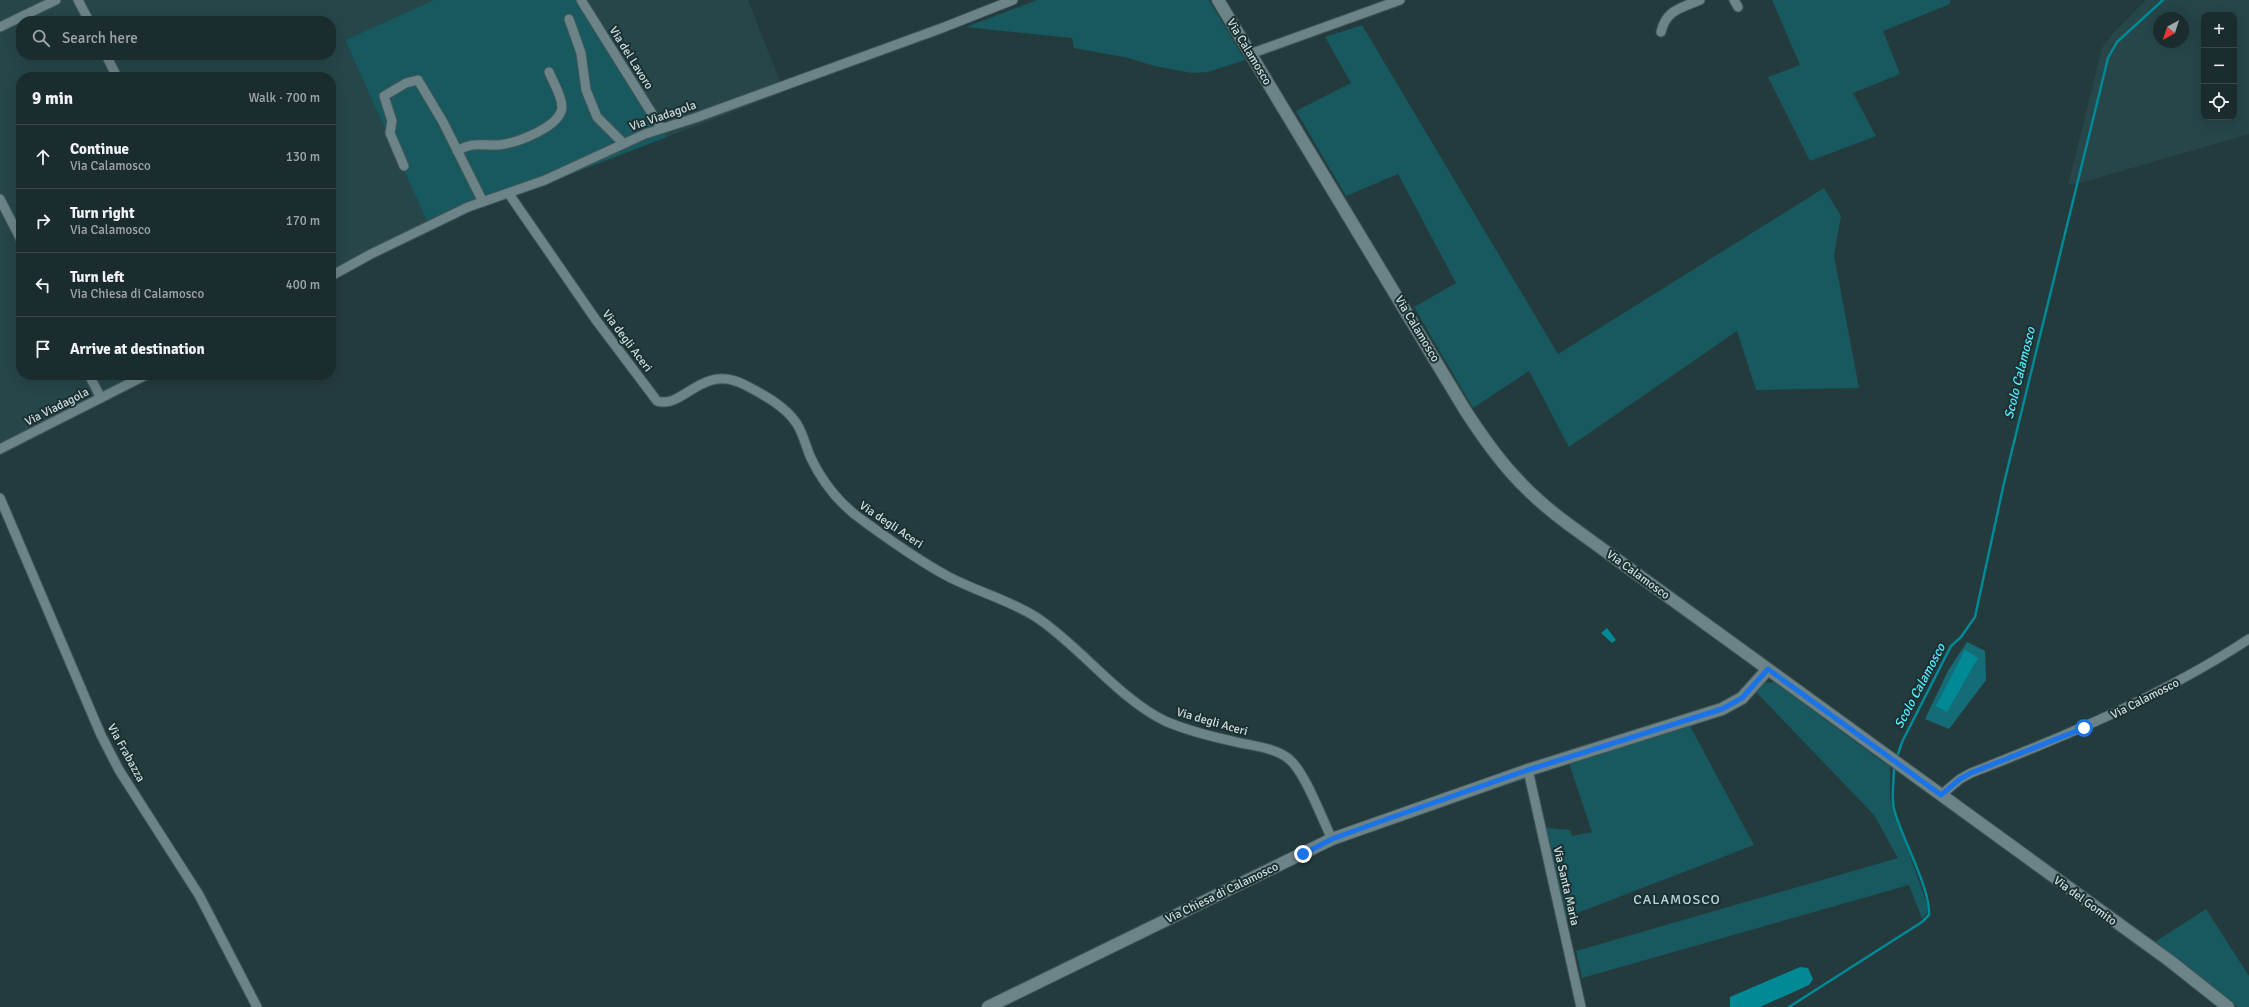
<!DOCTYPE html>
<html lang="en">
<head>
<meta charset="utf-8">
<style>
  :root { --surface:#1b2c2e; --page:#243436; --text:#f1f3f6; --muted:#a0a7aa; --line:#39484a }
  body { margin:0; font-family:Signika,sans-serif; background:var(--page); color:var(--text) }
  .controls { position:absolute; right:12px; top:12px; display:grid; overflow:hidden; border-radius:8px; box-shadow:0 4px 16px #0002 }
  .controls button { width:36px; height:36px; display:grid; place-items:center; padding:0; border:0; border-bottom:1px solid var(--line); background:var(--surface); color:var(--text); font:20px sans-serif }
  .compass { position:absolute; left:2153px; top:12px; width:36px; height:36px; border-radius:50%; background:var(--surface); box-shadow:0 4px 16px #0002; rotate:219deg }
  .stop { position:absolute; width:12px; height:12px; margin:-9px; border:3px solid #1a73e8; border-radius:50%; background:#fff }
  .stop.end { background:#1a73e8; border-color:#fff; box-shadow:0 1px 4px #0008 }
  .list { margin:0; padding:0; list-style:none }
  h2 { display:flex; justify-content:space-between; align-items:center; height:52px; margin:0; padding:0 16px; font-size:17px }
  h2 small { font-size:13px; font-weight:400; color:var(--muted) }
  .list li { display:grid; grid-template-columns:26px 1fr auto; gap:12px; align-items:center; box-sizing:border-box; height:64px; padding:0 16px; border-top:1px solid var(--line) }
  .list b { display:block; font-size:15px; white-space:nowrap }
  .list p { margin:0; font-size:13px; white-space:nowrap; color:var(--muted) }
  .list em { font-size:13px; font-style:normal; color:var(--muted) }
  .icon { flex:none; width:22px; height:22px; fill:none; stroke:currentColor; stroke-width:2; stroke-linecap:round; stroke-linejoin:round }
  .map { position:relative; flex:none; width:2249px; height:1007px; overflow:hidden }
  .search { position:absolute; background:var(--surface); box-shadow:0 4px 16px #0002; left:16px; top:16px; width:320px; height:44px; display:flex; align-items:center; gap:10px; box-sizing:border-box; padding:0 14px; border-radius:16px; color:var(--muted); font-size:15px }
  .panel { position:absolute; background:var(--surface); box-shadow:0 4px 16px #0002; left:16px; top:72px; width:320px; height:308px; border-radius:16px }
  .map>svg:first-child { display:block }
</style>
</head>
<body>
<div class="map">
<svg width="2249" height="1007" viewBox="0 0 2249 1007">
  <rect width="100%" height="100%" fill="#243b3d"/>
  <!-- built -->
  <path fill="#26464a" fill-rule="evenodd" d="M0,0H434L345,40L430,228L331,281V77H21V375H153L0,456ZM21,21H331V55H21Z
    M583,0H748L784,92L667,137Z
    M2146,0H2249V134L2084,182L2068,185L2102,48L2114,32ZM2204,15H2234V117H2204ZM2159,18H2183V42H2159Z"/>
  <!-- green -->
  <path fill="#18585f" d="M434,0H583L667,137L506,199L470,210L430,228L345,40Z
    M1037,0H1209L1245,60L1208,72L1192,73L1155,66L1124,57L1074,48L1072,38L966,27Z
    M1772,0H1950V4L1883,31L1900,74L1853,93L1876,136L1810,161L1768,77L1800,65Z
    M1362,25L1558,354L1824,188L1841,216L1834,255L1859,388L1756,390L1737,331L1569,447L1529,371L1473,408L1414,307L1456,283L1398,174L1346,196L1296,111L1351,83L1325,37Z
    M1774,682L1890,767V799L1928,907L1927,913L1922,919L1909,885L1582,978L1576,951L1898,858L1874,815L1756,692L1764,683Z
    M1690,726L1754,845L1559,920L1535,827L1570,830L1572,836L1592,832L1569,763Z
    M2206,909L2249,976V1007H2238L2155,942Z"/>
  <!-- forest -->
  <path fill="#146d76" d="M1967,642L1985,651L1986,680L1949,729L1925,719L1948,671Z"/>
  <!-- water -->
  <path fill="#018996" d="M1607,628L1616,640L1612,643L1601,633Z
    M1965,650L1978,658L1947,712L1936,706Z
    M1800,967L1808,968L1813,979L1809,985L1760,1007H1730V997Z"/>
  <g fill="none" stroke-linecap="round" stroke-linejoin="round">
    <!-- stream -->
    <path stroke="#018996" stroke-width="2.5" d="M1898,754L1902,742L1951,646L1961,637L1975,617L2004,483L2108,58L2117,42L2163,0
      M1789,1007L1922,922L1929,915C1931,889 1901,837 1894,809C1891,796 1894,782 1894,768"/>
    <defs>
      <path id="minor" d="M78,0L89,21
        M581,0L661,128
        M1734,0L1738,7
        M569,19L581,53L586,90L597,117L623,143
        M0,27L56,0
        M1661,32C1666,10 1681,8 1700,0
        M1250,54L1400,0
        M106,55L117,77
        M457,151C474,141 481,146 499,145C516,143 561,127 562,107C562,96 553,82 549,72
        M404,166L390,133L392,121L384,96L406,83L418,80L443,122L483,202
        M509,194L596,320L657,401C683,410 702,362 745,385C764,395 785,406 797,424C803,434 806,446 810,456C823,484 840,505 865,522C891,541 921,562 949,577C978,592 1009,600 1036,617C1080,646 1119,699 1165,721C1186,730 1209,736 1232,741C1250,746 1275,747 1289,759C1305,772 1322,819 1332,839
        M0,199L21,240
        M331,276L371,254L468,207L545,180L645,134L695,118L942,28L1013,0
        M89,375L101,398
        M0,449L146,375
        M0,498L101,735L119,770L199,895L257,1007
        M1528,770L1581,1007
        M1941,795L1960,779L1971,773C2068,735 2162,696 2249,639"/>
      <path id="tertiary" d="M1218,0L1465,410C1496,458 1522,490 1568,524L2170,961L2228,1007
        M988,1007L1332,839L1528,770L1722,709L1742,698L1768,669"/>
    </defs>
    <!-- minor casing -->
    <use href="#minor" stroke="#425758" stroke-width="11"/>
    <!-- tertiary casing -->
    <use href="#tertiary" stroke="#425758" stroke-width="14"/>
    <!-- minor -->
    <use href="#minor" stroke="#6c8487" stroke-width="9"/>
    <!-- tertiary -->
    <use href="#tertiary" stroke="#6c8487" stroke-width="12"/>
  </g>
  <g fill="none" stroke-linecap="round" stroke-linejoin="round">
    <!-- route -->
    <path stroke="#1a73e8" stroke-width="5" d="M1303,854L1332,839L1390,818L1528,770L1722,709L1742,698L1768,669L1941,795L1960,779L1971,773L2084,728"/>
  </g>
  <g text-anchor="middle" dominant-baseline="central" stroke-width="4" stroke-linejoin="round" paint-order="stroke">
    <!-- street labels -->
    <g font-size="12" fill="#d1dedf" stroke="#1a3033">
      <text transform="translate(1249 52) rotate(59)">Via Calamosco</text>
      <text transform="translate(631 58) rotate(58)">Via del Lavoro</text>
      <text transform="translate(663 116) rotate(-19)">Via Viadagola</text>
      <text transform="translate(1417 329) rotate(59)">Via Calamosco</text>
      <text transform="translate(627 341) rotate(53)">Via degli Aceri</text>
      <text transform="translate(57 407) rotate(-27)">Via Viadagola</text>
      <text transform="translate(891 525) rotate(34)">Via degli Aceri</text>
      <text transform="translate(1638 575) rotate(36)">Via Calamosco</text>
      <text transform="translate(2145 699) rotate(-27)">Via Calamosco</text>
      <text transform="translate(1212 722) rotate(16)">Via degli Aceri</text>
      <text transform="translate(126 753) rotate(61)">Via Frabazza</text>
      <text transform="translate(1566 886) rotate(77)">Via Santa Maria</text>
      <text transform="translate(1222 893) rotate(-26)">Via Chiesa di Calamosco</text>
      <text transform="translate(2085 901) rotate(36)">Via del Gomito</text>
    </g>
    <!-- water labels -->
    <g font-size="13" font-style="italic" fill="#54edfe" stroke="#1a3033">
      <text transform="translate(2020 373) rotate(-76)">Scolo Calamosco</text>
      <text transform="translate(1920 686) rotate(-62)">Scolo Calamosco</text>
    </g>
    <!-- quarter labels -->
    <g font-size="14" letter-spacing="1" fill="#bbd6d9" stroke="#1a3033">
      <text x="1677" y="899">CALAMOSCO</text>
    </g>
  </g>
</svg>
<div class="controls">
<button>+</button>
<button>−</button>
<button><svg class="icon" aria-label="locate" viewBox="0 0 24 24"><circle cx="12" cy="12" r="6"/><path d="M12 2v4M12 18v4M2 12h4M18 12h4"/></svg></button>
</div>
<svg class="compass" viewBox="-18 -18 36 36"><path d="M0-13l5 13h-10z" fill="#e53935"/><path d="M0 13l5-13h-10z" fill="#a0a7aa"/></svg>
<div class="stop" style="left:2084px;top:728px"></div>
<div class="stop end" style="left:1303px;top:854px"></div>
<div class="search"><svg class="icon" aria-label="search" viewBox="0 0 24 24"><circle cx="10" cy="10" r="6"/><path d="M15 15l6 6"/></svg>Search here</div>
<section class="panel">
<h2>9 min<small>Walk · 700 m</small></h2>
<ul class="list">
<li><svg class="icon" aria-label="ahead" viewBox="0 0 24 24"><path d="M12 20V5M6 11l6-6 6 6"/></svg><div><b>Continue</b><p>Via Calamosco</p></div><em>130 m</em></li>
<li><svg class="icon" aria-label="right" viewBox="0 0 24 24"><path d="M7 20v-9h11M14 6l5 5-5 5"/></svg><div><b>Turn right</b><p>Via Calamosco</p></div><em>170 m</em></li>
<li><svg class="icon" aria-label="left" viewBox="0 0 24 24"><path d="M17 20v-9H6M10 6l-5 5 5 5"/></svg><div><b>Turn left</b><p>Via Chiesa di Calamosco</p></div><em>400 m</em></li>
<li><svg class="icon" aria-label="arrive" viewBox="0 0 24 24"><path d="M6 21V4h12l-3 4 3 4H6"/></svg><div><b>Arrive at destination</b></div></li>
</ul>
</section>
</div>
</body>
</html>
